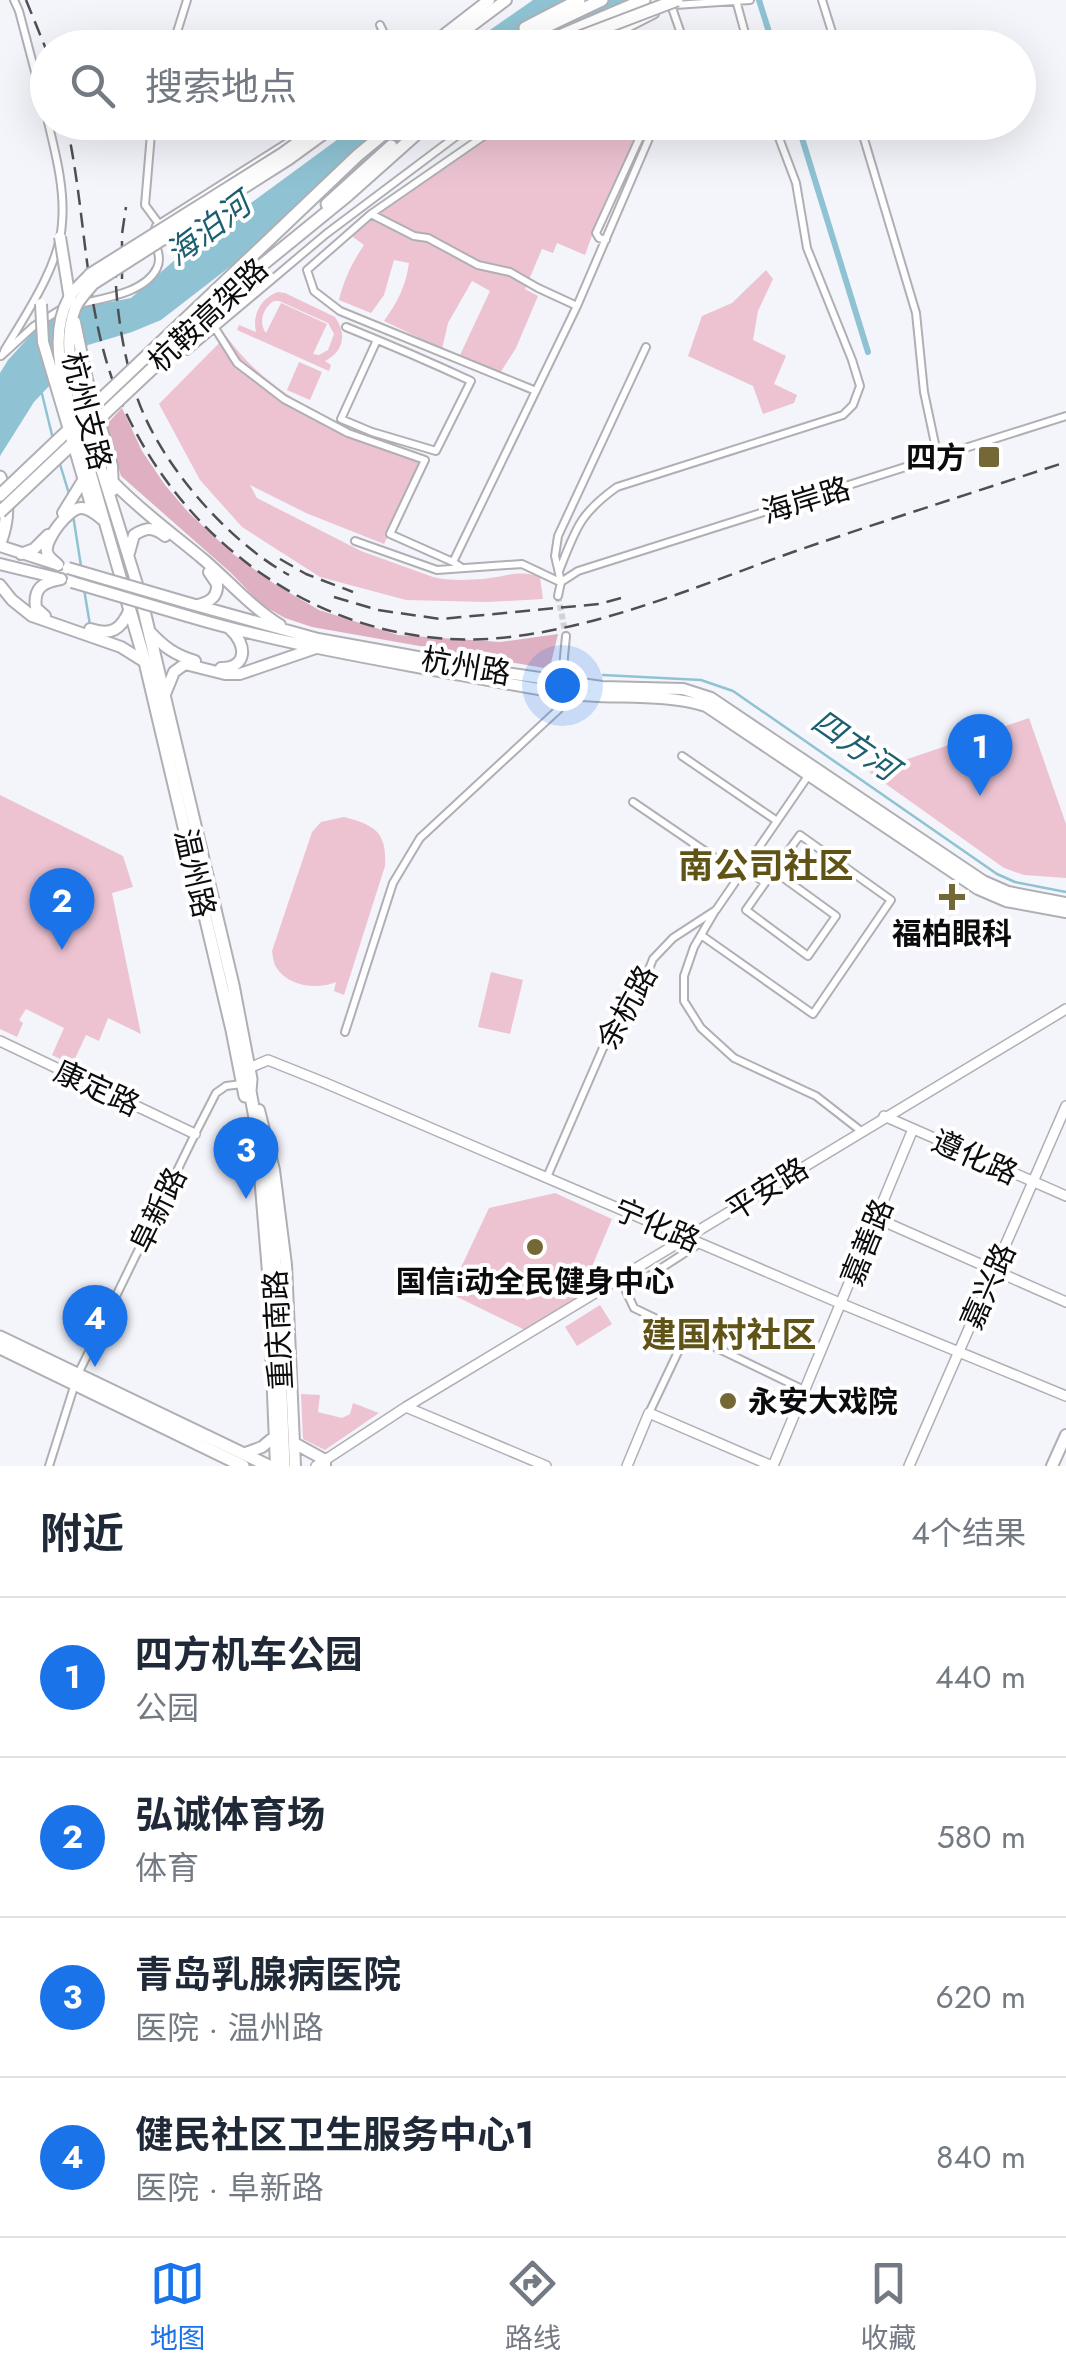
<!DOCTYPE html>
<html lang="zh">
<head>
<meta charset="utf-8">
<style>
  :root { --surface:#fff; --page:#f6f6f7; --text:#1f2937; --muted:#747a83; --line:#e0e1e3; --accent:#1a73e8 }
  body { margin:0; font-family:Jost,"Noto Sans SC",sans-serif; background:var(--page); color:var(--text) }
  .you { position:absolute; left:562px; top:685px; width:35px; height:35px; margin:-25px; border:8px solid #fff; border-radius:50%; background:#1a73e8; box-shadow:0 0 0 15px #1a73e833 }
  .badge { display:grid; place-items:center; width:65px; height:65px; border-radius:50%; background:var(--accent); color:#fff; font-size:32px; font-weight:700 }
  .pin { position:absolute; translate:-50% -82px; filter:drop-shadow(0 2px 5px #0008) }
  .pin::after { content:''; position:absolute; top:52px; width:35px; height:30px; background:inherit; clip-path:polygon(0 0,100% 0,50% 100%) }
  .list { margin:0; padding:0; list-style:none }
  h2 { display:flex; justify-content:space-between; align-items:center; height:130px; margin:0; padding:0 40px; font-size:42px }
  h2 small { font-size:32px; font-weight:400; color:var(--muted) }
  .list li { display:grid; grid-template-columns:65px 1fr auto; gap:30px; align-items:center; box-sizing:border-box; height:160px; padding:0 40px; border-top:2px solid var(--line) }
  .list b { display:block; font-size:38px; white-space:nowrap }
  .list p { margin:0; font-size:32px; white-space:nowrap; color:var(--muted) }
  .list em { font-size:32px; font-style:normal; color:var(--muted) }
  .icon { flex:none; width:55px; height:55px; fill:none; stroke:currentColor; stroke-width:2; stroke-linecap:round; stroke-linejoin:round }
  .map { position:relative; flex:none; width:1066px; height:1466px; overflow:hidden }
  .search { position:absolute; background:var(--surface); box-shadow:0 10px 40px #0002; left:30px; right:30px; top:30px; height:110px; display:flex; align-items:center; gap:25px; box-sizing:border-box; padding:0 35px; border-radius:55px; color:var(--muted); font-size:38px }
  .sheet { height:770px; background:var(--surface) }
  nav { display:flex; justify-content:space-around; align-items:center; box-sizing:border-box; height:140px; border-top:2px solid var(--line); background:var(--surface); font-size:28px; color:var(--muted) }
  nav a { display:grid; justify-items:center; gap:5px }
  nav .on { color:var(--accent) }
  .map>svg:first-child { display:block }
</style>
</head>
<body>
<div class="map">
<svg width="1066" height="1466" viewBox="0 0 1066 1466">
  <rect width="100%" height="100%" fill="#f4f4fb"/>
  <!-- green -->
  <path fill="#edc3d2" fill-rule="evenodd" d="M505,123H603L638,138L603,230L595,227L585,255L557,243L553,253L542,249L525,289L538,296L516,348L500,373L460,355L490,291L472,281L448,323L442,349L384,321C397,303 406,286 409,263L394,260L384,295L371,313L339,300C344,279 352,263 364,245L350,235Z
    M766,270L773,279L758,311L753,340L786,356L774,384L797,395L794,403L763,414L753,386L688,356L702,316L732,303Z
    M278,292L285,293L335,317C347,334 344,351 325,361L331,365L329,371L237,330L239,325L256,332C252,315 261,298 278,292ZM274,301H279L328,323L334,334L328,350L319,355L313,354L327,324L281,303L266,333C258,322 263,308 274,301Z
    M226,336C275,403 350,430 425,460L384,544L306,513L250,485L257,498L361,551L433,577C449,581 466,580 483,579C503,577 520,569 540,577L543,599L487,602L406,600L320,577L242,527L200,480L159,404Z
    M299,362L322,372L310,400L287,390Z
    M1029,718L1066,824V878L1024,875L1004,868L869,772Z
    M0,795L123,856L133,887L112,893L141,1034L108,1018L99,1041L86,1035L72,1065L52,1055L64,1028L26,1009L19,1020L23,1023L17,1037L0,1029Z
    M344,817C375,825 387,832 385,866L344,995L334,991L336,982C318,990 288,987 276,967C273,962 273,956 272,951L312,832L321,822Z
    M491,972L523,980L510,1034L478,1027Z
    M555,1193L612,1219L588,1276L595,1289L525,1330L449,1293L489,1208Z
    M600,1305L612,1324L577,1346L565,1327Z
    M301,1394L320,1395L318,1412L342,1418L350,1414L353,1403L379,1413L325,1450L303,1439Z"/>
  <!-- forest -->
  <path fill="#dfb0c1" d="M122,408L142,451L165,485L188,512L233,554L276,585L319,610L398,635L500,642L558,634L551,663L544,668L312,627L285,618L262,605L230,572L121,476L106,425Z"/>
  <!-- water -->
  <path fill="#8fc3d3" d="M533,0H630L536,47L464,48Z
    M360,123H425L227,269L161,320L132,332L88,345L34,402L0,456V373L8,360L40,325L59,312L131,298L184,252Z"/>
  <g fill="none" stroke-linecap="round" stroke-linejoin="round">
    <!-- stream -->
    <path stroke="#8fc3d3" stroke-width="2.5" d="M42,394L53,439
      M59,461L70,497
      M73,515L81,566
      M84,589L90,625
      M603,675L701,680L733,691L997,874L1015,882L1066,892"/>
    <!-- canal -->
    <path stroke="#8fc3d3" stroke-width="6" d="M759,0L774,48
      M797,122L868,352"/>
    <!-- minor-tunnel -->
    <path stroke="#d1d1d7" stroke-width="6" stroke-dasharray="6 3" stroke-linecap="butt" d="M558,596L566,636"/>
    <defs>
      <path id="minor" d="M14,0L19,11L48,121
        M736,0L749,48
        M822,0L837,48
        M670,2L686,48
        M675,5L750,0
        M380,25L391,48
        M172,48L187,0
        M589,48L655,14
        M152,122L145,205L159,224
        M504,122L371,214L307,270L314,291L340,311L536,391
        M606,122L640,137L596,233L599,238L606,240
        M859,122L916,313L924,392L938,458
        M371,214L414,236L428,238L478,265L510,272L538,288L577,306
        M154,232L156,226L287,143L312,122
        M80,304C104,298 145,293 157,268C161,260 158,252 156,244
        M346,327C388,344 430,362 471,381L436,451L372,432L341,419L377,340
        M215,328L237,363L284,399L348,433L425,460L390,534L453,562L462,568
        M4,351C25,316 60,265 62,223C65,190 56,155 48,122
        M187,351L326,234L475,122
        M1,356L34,326L63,308
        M355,541L437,570L522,564L560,582
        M453,562L577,306L656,122
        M559,571C576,529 579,514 617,487L843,415L853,405L860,386L852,360L807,248L796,183L773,122
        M561,582L555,556L558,536L646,347
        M558,596L561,582L578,571L1066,416
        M682,756L777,821
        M633,802L740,875
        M765,883L746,910L808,956L836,916L774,871
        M715,911L694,947L684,976V1001L701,1028L734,1058L816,1096L861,1131
        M701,935L813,1014L891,900L800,835L765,883L745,868
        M345,1032L393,883L420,838L559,709L566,636
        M547,1177L603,1048L626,1020L639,994L653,959L673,938L716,910L808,776
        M700,1243L626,1291L634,1308L804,1390
        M649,1413L687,1333
        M49,1466L78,1374L195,1134L216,1093L226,1086L242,1084"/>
      <path id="tertiary" d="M0,1041L195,1134
        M249,1068L268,1060L323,1082L842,1304L1066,1396
        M884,1116L1066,1196
        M876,1218L1066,1302
        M406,1407L546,1466
        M316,1466L406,1407L1066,1009
        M627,1466L649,1413L772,1466
        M773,1466L913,1129
        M909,1466L1066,1106"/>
      <path id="secondary" d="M427,48L489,0
        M442,48L506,0
        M107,447L112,466L113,490
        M95,449L140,594
        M86,457L124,589
        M78,460L93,512
        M114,483C141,511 173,534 203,559C229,581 251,607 280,625
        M63,513L84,479
        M0,546L56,564
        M129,553L134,535C147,527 153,527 165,536
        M21,554L34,549L48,535
        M0,564L57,578
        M58,565C54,561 48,557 47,552C44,540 69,508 81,508C90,508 97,515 103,520
        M0,585L12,600L32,616L121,647L145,662
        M188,603L318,639L506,673L602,687L683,689L711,698L983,881L1008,892L1066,903
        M198,605C210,602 218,597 217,584L209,572
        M45,616L36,608C33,588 43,582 61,579
        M187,616C261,638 336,652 412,666C462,675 512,685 562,693C610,700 660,692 706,706L978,889L1006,901L1066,912
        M90,629C111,636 121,630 130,609
        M150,632C164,647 175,655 195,661
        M221,668C248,668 247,644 230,629
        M165,694L174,672L185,664L225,674H240L316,648
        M259,1110L274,1170L286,1265L295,1466
        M259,1163L268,1272L276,1466
        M294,1443L325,1460V1466
        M243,1454L262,1447L274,1437
        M1052,1466L1066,1435"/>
      <path id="primary" d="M124,590L145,662L232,1030L245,1096
        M141,598L233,985L251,1079L250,1091L269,1194L276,1271L284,1466
        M0,1337L269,1466
        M0,1348L243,1466"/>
      <path id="trunk" d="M525,28L579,0
        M506,48L522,38L602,0
        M531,48L644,0
        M327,204L391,146
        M253,255L358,155L398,122
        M262,265L348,195L430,122
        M0,477C9,501 9,519 0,543"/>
    </defs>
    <!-- minor casing -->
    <use href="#minor" stroke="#afafb5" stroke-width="10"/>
    <!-- tertiary casing -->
    <use href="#tertiary" stroke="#afafb5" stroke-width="12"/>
    <!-- secondary casing -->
    <use href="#secondary" stroke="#afafb5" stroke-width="14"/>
    <!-- primary casing -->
    <use href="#primary" stroke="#afafb5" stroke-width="15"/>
    <!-- trunk casing -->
    <use href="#trunk" stroke="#afafb5" stroke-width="15"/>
    <!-- minor -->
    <use href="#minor" stroke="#fff" stroke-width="6"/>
    <!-- tertiary -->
    <use href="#tertiary" stroke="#fff" stroke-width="9"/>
    <!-- secondary -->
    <use href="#secondary" stroke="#fff" stroke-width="10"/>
    <!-- primary -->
    <use href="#primary" stroke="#fff" stroke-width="11"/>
    <!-- trunk -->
    <use href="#trunk" stroke="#fff" stroke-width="11"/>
    <!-- rail -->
    <path stroke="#4f4f52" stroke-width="2.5" stroke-dasharray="15 8" stroke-linecap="butt" d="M26,0L48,54
      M66,122C87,213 83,310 119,397C184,552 340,657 510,637C609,625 700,585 793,552C883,521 975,492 1066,462
      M115,263C116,307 122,349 135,391C156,460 227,541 289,575
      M122,279V234L126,207
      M280,559L306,574L353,592
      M334,597L378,610L441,619L599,604L625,597"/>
    <defs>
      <path id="secondary-bridge" d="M60,237L70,300
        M41,304L43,342L78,460
        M75,322L87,380L107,447
        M95,449C82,406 58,354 75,309C78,300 87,292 93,284L289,159L340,122
        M86,457C72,411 43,344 69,298C74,289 83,282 90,274L283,153L325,122
        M68,568L188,603
        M72,582L187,616"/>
      <path id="trunk-bridge" d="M551,48L677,0
        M0,495L253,255
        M0,512L262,265"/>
    </defs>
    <!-- secondary-bridge casing -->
    <use href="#secondary-bridge" stroke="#afafb5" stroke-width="14" stroke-linecap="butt"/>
    <!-- trunk-bridge casing -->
    <use href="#trunk-bridge" stroke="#afafb5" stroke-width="15" stroke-linecap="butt"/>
    <!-- secondary-bridge -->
    <use href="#secondary-bridge" stroke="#fff" stroke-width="10"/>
    <!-- trunk-bridge -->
    <use href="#trunk-bridge" stroke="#fff" stroke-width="11"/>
  </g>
  <!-- markers -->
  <g fill="#746936" stroke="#fff" stroke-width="4">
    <rect x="977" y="445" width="24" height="24" rx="5"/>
    <path d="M947 882h10v10h10v10h-10v10h-10v-10h-10v-10h10z"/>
    <circle cx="535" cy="1247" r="10"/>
    <circle cx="728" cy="1401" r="10"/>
  </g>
  <g text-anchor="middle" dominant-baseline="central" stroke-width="8" stroke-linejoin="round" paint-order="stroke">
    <!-- street labels -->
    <g font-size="30" fill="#0c0c0e" stroke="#fff">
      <text transform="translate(208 315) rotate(-43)">杭鞍高架路</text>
      <text transform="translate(87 411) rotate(76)">杭州支路</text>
      <text transform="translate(806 500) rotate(-17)">海岸路</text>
      <text transform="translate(466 666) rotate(10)">杭州路</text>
      <text transform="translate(195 873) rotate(77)">温州路</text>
      <text transform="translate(627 1007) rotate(-61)">余杭路</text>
      <text transform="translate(97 1088) rotate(25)">康定路</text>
      <text transform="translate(975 1157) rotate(24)">遵化路</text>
      <text transform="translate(767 1189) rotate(-32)">平安路</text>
      <text transform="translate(158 1210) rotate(-64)">阜新路</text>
      <text transform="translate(657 1225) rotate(23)">宁化路</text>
      <text transform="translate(867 1242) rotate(-68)">嘉善路</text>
      <text transform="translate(988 1286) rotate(-66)">嘉兴路</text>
      <text transform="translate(278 1330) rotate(-93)">重庆南路</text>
    </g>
    <!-- poi labels -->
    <g font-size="30" font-weight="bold" fill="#0c0c0e" stroke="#fff">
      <text x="966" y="457" text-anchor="end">四方</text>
      <text x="952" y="933">福柏眼科</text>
      <text x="535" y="1281">国信i动全民健身中心</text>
      <text x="748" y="1401" text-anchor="start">永安大戏院</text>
    </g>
    <!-- water labels -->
    <g font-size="32" font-style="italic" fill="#1b5f71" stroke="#fff">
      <text transform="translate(208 229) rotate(-37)">海泊河</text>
      <text transform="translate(855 745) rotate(35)">四方河</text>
    </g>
    <!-- quarter labels -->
    <g font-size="35" font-weight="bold" fill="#605316" stroke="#fff">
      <text x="766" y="866">南公司社区</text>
      <text x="729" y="1335">建国村社区</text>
    </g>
  </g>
</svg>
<div class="you"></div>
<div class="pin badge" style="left:980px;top:796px">1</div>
<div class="pin badge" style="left:62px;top:950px">2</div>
<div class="pin badge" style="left:246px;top:1199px">3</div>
<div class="pin badge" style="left:95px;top:1367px">4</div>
<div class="search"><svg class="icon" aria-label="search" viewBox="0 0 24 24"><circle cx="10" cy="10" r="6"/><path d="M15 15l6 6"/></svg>搜索地点</div>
</div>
<section class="sheet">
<h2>附近<small>4个结果</small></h2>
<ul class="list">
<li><span class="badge">1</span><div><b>四方机车公园</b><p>公园</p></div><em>440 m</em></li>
<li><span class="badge">2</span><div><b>弘诚体育场</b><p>体育</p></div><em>580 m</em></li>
<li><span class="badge">3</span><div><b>青岛乳腺病医院</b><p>医院 · 温州路</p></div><em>620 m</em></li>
<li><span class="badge">4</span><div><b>健民社区卫生服务中心1</b><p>医院 · 阜新路</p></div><em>840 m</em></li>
</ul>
</section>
<nav>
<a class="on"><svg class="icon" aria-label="map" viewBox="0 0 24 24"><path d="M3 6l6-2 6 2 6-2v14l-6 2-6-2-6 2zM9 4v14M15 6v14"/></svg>地图</a>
<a><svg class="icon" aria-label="directions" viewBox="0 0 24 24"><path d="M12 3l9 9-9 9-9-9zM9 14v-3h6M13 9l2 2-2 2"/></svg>路线</a>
<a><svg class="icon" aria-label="saved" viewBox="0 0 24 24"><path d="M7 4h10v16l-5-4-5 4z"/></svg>收藏</a>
</nav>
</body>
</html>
